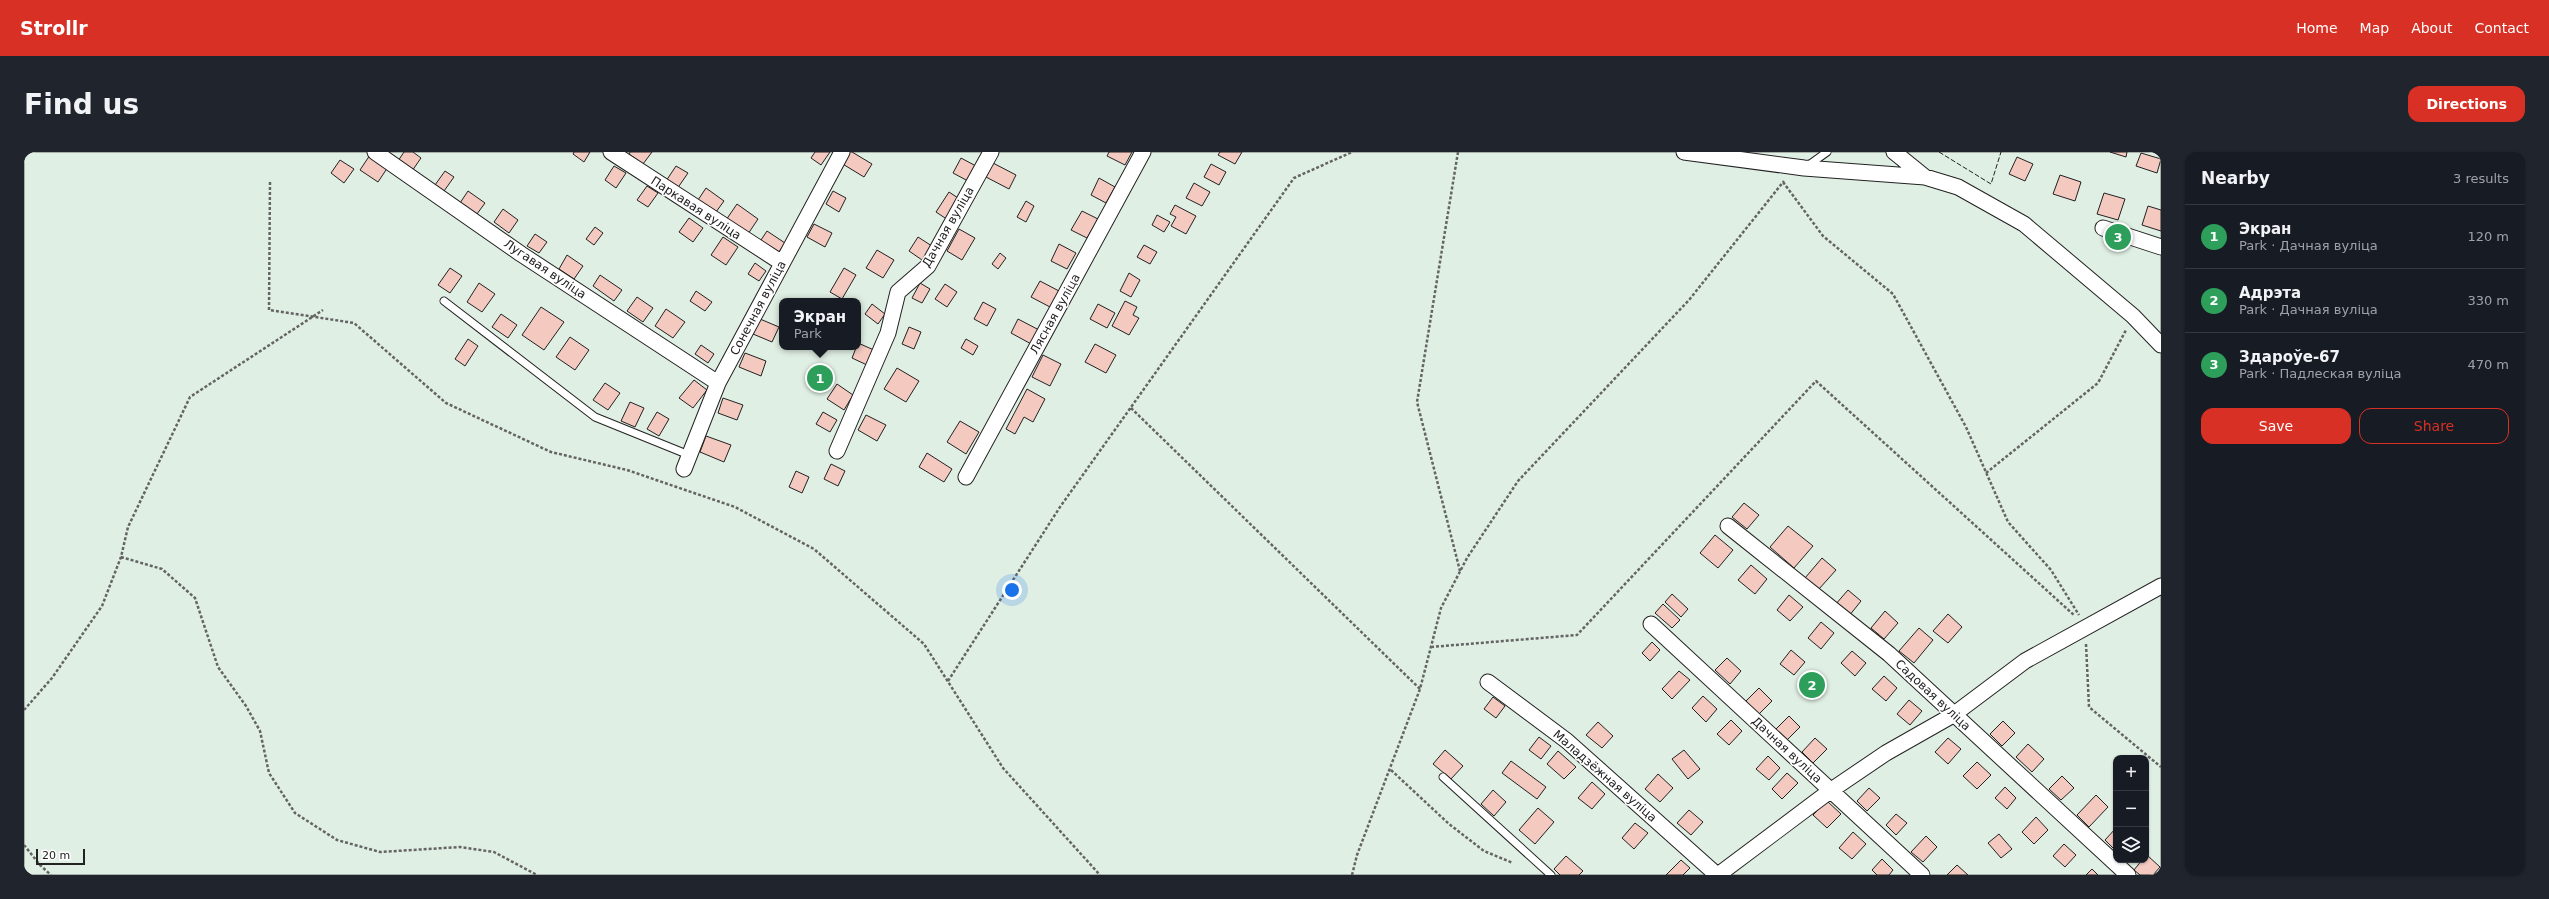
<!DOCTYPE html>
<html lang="en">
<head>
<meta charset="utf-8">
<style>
  :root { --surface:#171b24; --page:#20242c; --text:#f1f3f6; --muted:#9ea1a6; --line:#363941; --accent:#d93025 }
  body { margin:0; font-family:"DejaVu Sans",sans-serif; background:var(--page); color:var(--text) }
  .controls { position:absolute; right:12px; bottom:12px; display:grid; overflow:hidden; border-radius:8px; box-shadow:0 1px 3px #0004 }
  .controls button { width:36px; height:36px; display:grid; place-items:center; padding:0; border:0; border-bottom:1px solid var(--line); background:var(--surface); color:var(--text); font:20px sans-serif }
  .scale { position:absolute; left:12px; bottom:10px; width:49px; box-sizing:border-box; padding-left:4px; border:2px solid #222; border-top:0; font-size:11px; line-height:14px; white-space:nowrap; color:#222; -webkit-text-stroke:3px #fff; paint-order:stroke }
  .you { position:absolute; left:988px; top:438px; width:14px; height:14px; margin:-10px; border:3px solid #fff; border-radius:50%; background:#1a73e8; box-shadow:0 0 0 6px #1a73e833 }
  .badge { display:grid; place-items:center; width:26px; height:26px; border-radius:50%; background:var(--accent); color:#fff; font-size:13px; font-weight:700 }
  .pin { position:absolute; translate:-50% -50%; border:2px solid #fff; box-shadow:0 1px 4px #0006 }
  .popup { position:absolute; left:755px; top:146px; width:82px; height:52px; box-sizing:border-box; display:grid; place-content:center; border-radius:8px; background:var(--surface); filter:drop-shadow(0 1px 3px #0005); font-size:13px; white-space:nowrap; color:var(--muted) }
  .popup b { font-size:15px; color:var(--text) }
  .popup::after { content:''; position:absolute; left:50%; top:100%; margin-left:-8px; border:8px solid transparent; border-top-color:var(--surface) }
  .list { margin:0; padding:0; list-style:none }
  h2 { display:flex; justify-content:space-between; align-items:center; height:52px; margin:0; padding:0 16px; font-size:17px }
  h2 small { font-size:13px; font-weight:400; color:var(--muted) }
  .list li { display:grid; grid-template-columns:26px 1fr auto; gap:12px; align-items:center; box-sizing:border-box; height:64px; padding:0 16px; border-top:1px solid var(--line) }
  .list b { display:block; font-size:15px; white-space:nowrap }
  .list p { margin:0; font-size:13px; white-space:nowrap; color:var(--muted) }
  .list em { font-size:13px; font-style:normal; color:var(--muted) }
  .actions { display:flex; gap:8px; padding:12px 16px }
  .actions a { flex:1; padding:9px 0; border:1px solid var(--accent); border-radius:12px; text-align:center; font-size:14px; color:var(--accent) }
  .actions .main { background:var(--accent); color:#fff }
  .icon { flex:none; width:22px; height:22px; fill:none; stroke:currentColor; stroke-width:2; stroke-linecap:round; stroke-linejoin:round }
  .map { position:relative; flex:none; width:2137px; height:723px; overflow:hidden; border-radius:12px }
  header { display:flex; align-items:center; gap:24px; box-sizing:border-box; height:56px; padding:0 20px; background:var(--accent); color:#fff }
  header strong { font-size:19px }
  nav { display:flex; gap:22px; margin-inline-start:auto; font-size:14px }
  .intro { display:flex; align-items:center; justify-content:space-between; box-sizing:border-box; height:96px; padding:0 24px }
  h1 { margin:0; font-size:28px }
  .button { padding:10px 18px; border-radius:12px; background:var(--accent); color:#fff; font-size:14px; font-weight:700 }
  main { display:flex; gap:24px; padding:0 24px }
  aside { flex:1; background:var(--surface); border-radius:12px; box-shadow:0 1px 3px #0004 }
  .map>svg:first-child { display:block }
</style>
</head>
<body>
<header>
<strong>Strollr</strong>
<nav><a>Home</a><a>Map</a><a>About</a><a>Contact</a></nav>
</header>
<div class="intro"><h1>Find us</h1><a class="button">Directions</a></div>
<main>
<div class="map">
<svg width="2137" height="723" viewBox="0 0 2137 723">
  <rect width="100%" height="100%" fill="#fff"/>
  <!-- green -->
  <path fill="#e0efe3" stroke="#6f6f6f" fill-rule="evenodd" d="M0,0H2137V723H0ZM758,149H834V195H758ZM2092,606H2122V708H2092Z"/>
  <!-- building -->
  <path fill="#f3c9c0" stroke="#222" d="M380,0H389L397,6L388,19L374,9Z
    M550,0H566L560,10L549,2Z
    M606,0H628L619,12L605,2Z
    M791,0H806L797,13L787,6Z
    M824,0H828L848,12L840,25L817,11Z
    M1085,0H1108L1101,13L1083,4Z
    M1196,0H1218L1211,12L1194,3Z
    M2086,0H2103L2102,5Z
    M2117,1L2137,7L2133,21L2112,14Z
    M346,3L364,15L354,30L336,18Z
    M1993,5L2009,12L2001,29L1985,22Z
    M937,6L952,14L944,29L929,21Z
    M316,8L330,17L320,31L307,21Z
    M969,11L992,23L985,37L962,25Z
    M1187,12L1202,20L1195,33L1180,25Z
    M590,14L602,21L592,36L581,28Z
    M652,14L664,21L653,37L642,29Z
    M421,19L430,25L420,39L411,33Z
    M2036,23L2057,30L2051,49L2029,42Z
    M1075,26L1091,35L1082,51L1067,43Z
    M1170,31L1186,40L1178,54L1162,46Z
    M623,34L634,41L624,55L613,48Z
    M682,36L700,49L692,60L674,48Z
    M444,39L461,51L453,62L436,51Z
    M809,39L822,46L815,60L802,52Z
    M925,40L937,48L924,68L912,60Z
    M2080,41L2101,47L2094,68L2073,62Z
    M1002,49L1010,54L1002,70L993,65Z
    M713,52L734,67L724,82L702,68Z
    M1151,53L1172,64L1162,82L1147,74L1152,65L1146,62Z
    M2124,54L2137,58V79L2118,73Z
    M479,57L494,68L485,81L470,70Z
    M1058,59L1074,67L1063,86L1047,78Z
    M1133,63L1146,70L1140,80L1128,73Z
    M665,66L679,76L669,90L655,80Z
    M790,72L808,81L801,95L783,85Z
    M571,75L579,81L570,93L562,87Z
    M935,77L951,86L938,108L923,99Z
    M743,79L761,91L753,103L735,91Z
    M511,82L523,90L515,101L503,94Z
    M699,85L714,95L702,113L687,103Z
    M894,85L911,96L901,110L885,99Z
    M1035,92L1052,101L1043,117L1027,109Z
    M1120,93L1133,100L1126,112L1113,105Z
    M853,98L870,108L859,126L842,116Z
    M976,101L982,106L974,117L968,112Z
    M543,103L559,114L550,127L535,117Z
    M731,111L742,119L735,129L724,122Z
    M426,116L438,124L426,141L414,133Z
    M820,116L832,123L818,147L806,140Z
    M1105,121L1116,128L1107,145L1096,139Z
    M576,123L598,138L590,149L569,134Z
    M1016,129L1035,139L1026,155L1007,145Z
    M455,131L471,142L458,160L443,150Z
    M896,131L906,137L898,151L888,146Z
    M921,132L933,140L923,155L911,147Z
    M672,139L688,150L681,159L666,149Z
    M613,145L629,156L619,170L603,159Z
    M1101,149L1113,155L1109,163L1115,166L1105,183L1088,174Z
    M959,150L972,157L963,174L950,167Z
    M848,152L861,162L854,172L841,162Z
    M1074,152L1091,161L1083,176L1066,167Z
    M517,155L540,170L520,198L498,183Z
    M642,157L661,170L649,186L631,174Z
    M477,162L493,173L484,186L468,175Z
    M736,167L755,175L748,190L729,182Z
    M994,167L1017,179L1009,193L987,181Z
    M885,175L897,180L890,197L878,192Z
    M546,185L565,198L551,218L532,205Z
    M444,187L454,194L441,214L431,207Z
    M942,187L954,194L949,203L937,196Z
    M834,191L850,198L843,213L828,206Z
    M1071,192L1092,203L1082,221L1061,210Z
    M677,193L690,202L684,211L671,202Z
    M721,201L742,209L737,224L715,215Z
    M1019,203L1037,212L1026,234L1008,225Z
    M873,216L895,229L882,250L860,237Z
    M670,228L683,238L669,256L655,246Z
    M581,231L596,241L584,258L569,248Z
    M813,232L829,243L820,258L803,247Z
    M1003,237L1021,247L1009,270L1000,265L991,282L982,277Z
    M699,246L719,253L713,268L694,261Z
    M606,250L620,256L611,275L597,269Z
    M633,260L645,267L635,284L623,277Z
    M799,260L813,268L806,280L792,272Z
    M842,263L862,273L853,289L834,278Z
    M936,269L955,280L942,302L923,290Z
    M682,284L707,293L700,310L676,300Z
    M903,301L928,317L920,330L895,315Z
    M807,312L821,319L814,334L800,327Z
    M772,319L785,325L778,341L765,335Z
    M1720,351L1735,363L1723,377L1708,365Z
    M1764,374L1789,394L1770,416L1746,395Z
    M1691,383L1709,398L1694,416L1676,401Z
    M1798,406L1812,418L1795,437L1781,426Z
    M1727,413L1743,427L1731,442L1714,428Z
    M1824,438L1837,449L1825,464L1811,453Z
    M1648,442L1664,457L1657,465L1641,450Z
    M1765,443L1779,455L1766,469L1753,458Z
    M1639,452L1656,468L1648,476L1631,461Z
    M1861,459L1874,471L1860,487L1847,476Z
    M1924,462L1938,475L1924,491L1909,479Z
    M1797,470L1810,481L1797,497L1784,486Z
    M1895,476L1909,488L1890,511L1875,499Z
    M1628,490L1636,498L1626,509L1618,501Z
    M1767,498L1781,510L1770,523L1756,512Z
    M1828,499L1842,511L1831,524L1817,511Z
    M1703,506L1717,519L1706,532L1691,518Z
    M1655,519L1666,528L1648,547L1638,537Z
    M1860,524L1873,536L1862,549L1848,537Z
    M1735,536L1748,549L1735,562L1722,549Z
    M1679,544L1693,557L1682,570L1668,556Z
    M1469,545L1481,554L1472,566L1460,557Z
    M1885,548L1898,559L1886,573L1873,562Z
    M1765,564L1776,575L1761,590L1750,579Z
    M1707,568L1718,579L1705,593L1693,582Z
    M1979,569L1991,581L1978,594L1966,582Z
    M1574,570L1589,584L1578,596L1562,583Z
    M1515,585L1527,594L1517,607L1505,598Z
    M1791,586L1803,597L1789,611L1778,600Z
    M1924,586L1937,597L1924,612L1911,600Z
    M2004,592L2020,607L2008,620L1992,605Z
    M1421,598L1439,614L1427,627L1409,612Z
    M1660,598L1676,617L1664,627L1648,607Z
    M1534,599L1552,615L1540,627L1523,612Z
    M1744,604L1756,616L1745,628L1732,617Z
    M1487,609L1522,635L1513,647L1478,621Z
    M1953,610L1967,623L1953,637L1939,624Z
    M1763,621L1774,631L1758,647L1748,637Z
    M1634,622L1649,636L1636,650L1621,637Z
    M2038,624L2050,636L2037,648L2025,637Z
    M1568,630L1581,642L1568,657L1554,646Z
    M1981,635L1992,646L1983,657L1971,646Z
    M1845,636L1856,646L1843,659L1833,649Z
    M1469,638L1482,650L1470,664L1457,652Z
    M2072,643L2084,655L2065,675L2053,663Z
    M1803,649L1817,662L1803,676L1789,663Z
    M1514,656L1530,670L1511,692L1495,678Z
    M1665,658L1679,670L1667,683L1653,671Z
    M1872,662L1883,671L1872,683L1862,673Z
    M2012,665L2024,678L2010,692L1998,680Z
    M1611,671L1624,681L1610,697L1598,686Z
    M2092,676V699L2081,688Z
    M1829,680L1842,692L1828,707L1815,696Z
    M1975,682L1988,697L1977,706L1964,691Z
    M1902,684L1913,695L1899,710L1887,700Z
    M2040,692L2052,703L2041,715L2029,704Z
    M2123,703L2136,715L2129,723H2116L2110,718L2118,708H2122Z
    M1542,704L1559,719L1555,723H1536L1530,717Z
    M1858,707L1869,718L1865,723H1853L1848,718Z
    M1657,708L1666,716L1659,723H1642Z
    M1933,713L1944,723H1923Z
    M2068,717L2074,723H2062Z"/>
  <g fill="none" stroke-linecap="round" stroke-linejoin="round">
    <defs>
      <path id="service" d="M1782,15L1803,0
        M420,149L571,265L665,303
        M1419,625L1527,723"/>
      <path id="minor" d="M351,0L497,102L694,231
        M587,0L758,111
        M1660,0L1780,16L1901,25L1934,35L2000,72L2109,164L2137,193
        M1870,0L1901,25
        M2079,76L2137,95
        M813,299L864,181L874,140L904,114L967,0
        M660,317L694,231L818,0
        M942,325L1119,0
        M1704,374L1865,502L2104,723
        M1627,472L1898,723
        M1464,530L1543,589L1693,723
        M1694,723L1806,639L1862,601L1929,563L2001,509L2137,434"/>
    </defs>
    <!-- service casing -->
    <use href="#service" stroke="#222" stroke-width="9"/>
    <!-- minor casing -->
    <use href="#minor" stroke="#222" stroke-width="17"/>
    <!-- path -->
    <path stroke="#646464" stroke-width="2.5" stroke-dasharray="3 2" stroke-linecap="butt" d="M1434,0L1393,250L1436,419
      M246,30L245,158L330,171L422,251L527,300L603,318L711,355L790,397L900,492L979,616L1076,723
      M1759,30L1799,84L1869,142L1942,275L1984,370L2027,418L2055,463
      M1107,256L1396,537
      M1962,321L2074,231L2102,178
      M97,405L138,417L171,446L194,515L222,554L236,579L245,621L271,661L313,688L356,700L436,695L470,700L513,723
      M2062,492L2065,555L2137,615
      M1407,495L1553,483L1792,229L2051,464
      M924,529L1036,355L1270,26L1328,0
      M0,558L28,526L78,454L97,405L104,375L166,245L299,158
      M1367,618L1425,672L1460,699L1489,711
      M0,693L16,713L27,723
      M1328,723L1333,703L1396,537L1417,456L1443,406L1494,329L1665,148L1760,29"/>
    <!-- service -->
    <use href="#service" stroke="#fff" stroke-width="7"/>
    <!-- minor -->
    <use href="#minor" stroke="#fff" stroke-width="15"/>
    <!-- fence -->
    <path stroke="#222" stroke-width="1" stroke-dasharray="5 2" stroke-linecap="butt" d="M1915,0L1967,32L1977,0"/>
  </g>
  <g text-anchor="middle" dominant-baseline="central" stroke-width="3" stroke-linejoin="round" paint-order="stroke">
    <!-- street labels -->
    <g font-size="12" fill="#222" stroke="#fff">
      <text transform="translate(672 56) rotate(33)">Паркавая вуліца</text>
      <text transform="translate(924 75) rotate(-60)">Дачная вуліца</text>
      <text transform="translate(521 117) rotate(34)">Лугавая вуліца</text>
      <text transform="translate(734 156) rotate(-62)">Сонечная вуліца</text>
      <text transform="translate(1031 162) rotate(-61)">Лясная вуліца</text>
      <text transform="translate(1909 543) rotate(43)">Садовая вуліца</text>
      <text transform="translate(1763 598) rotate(43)">Дачная вуліца</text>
      <text transform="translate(1581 624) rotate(41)">Маладзёжная вуліца</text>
    </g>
  </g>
</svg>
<div class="controls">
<button>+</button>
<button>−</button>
<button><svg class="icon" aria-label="layers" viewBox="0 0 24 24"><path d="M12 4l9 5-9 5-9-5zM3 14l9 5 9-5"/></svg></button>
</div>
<div class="scale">20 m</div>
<div class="you"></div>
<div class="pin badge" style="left:796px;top:226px;background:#2e9e5b">1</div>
<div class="popup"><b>Экран</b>Park</div>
<div class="pin badge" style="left:1788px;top:533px;background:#2e9e5b">2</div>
<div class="pin badge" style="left:2094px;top:85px;background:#2e9e5b">3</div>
</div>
<aside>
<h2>Nearby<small>3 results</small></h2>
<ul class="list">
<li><span class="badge" style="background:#2e9e5b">1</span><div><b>Экран</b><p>Park · Дачная вуліца</p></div><em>120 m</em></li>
<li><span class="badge" style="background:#2e9e5b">2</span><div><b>Адрэта</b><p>Park · Дачная вуліца</p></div><em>330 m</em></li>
<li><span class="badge" style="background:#2e9e5b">3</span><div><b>Здароўе-67</b><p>Park · Падлеская вуліца</p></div><em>470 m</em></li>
</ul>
<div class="actions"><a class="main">Save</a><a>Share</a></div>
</aside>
</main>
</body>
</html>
